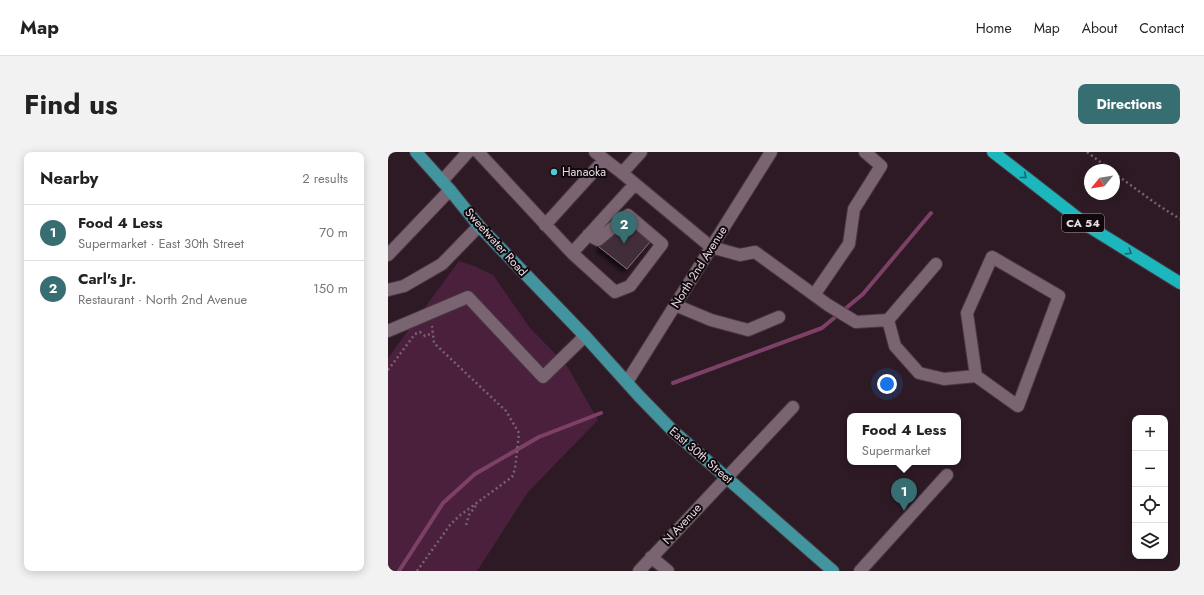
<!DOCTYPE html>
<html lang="en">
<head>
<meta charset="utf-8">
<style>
  :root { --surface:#fff; --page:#f2f2f2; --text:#222; --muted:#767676; --line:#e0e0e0; --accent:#376e72 }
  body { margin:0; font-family:Jost,sans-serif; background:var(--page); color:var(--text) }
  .controls { position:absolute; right:12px; bottom:12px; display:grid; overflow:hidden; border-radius:8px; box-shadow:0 2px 10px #0003 }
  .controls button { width:36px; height:36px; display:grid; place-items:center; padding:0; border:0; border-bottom:1px solid var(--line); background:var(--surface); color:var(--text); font:20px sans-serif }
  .compass { position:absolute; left:696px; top:12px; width:36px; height:36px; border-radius:50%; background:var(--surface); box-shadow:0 2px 10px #0003; rotate:240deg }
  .you { position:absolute; left:499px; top:232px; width:14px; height:14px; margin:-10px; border:3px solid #fff; border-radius:50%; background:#1a73e8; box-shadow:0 0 0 6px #1a73e833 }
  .badge { display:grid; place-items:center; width:26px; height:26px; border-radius:50%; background:var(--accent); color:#fff; font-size:13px; font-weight:700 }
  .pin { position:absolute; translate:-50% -33px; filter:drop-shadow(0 1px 2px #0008) }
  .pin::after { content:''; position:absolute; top:21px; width:14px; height:12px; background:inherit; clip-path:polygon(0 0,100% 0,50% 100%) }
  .popup { position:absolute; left:459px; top:261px; width:114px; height:52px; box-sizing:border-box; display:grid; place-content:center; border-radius:8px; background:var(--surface); filter:drop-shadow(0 1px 3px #0005); font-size:13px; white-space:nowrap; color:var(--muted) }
  .popup b { font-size:15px; color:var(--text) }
  .popup::after { content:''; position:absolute; left:50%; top:100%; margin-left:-8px; border:8px solid transparent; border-top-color:var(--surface) }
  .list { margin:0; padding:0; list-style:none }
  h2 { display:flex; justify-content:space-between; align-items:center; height:52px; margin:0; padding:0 16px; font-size:17px }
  h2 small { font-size:13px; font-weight:400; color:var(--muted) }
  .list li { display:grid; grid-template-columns:26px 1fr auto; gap:12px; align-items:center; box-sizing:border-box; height:56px; padding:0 16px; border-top:1px solid var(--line) }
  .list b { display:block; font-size:15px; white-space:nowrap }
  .list p { margin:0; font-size:13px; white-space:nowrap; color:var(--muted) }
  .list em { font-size:13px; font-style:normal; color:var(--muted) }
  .icon { flex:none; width:22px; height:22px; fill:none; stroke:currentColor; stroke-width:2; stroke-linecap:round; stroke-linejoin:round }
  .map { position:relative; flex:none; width:792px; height:419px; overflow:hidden; border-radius:8px }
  header { display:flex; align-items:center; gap:24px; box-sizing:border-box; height:56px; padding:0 20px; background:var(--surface); border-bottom:1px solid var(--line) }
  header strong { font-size:19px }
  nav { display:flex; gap:22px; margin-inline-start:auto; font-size:14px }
  .intro { display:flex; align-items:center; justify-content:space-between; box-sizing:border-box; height:96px; padding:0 24px }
  h1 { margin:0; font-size:28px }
  .button { padding:10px 18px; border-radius:8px; background:var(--accent); color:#fff; font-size:14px; font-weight:700 }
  main { display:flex; gap:24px; padding:0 24px }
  aside { flex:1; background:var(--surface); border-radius:8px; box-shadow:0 2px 10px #0003 }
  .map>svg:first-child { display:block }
</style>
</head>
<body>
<header>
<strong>Map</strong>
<nav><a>Home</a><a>Map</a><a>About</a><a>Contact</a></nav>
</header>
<div class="intro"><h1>Find us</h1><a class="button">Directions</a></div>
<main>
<aside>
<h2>Nearby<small>2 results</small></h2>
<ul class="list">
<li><span class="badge">1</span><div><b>Food 4 Less</b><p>Supermarket · East 30th Street</p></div><em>70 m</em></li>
<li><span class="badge">2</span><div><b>Carl's Jr.</b><p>Restaurant · North 2nd Avenue</p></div><em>150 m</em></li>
</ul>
</aside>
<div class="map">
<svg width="792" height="419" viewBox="0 0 792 419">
  <defs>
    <filter id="shadow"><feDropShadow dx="-3.5" dy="3.5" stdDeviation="2" flood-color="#0009"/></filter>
  </defs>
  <rect width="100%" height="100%" fill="#2d1a25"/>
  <!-- green -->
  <path fill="#4b203c" d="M71,109L86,114L105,123L142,176L179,214L210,268L140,340L89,419H0V206Z"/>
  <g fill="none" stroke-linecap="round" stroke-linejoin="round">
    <!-- stream -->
    <path stroke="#7d4066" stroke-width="4" d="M285,231L434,176L475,142L543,61
      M11,419L55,351L87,322L151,285L213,261"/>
  </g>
  <!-- building -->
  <path fill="#432f3b" stroke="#866f7c" filter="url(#shadow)" d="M238,68L262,90L239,117L211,95Z"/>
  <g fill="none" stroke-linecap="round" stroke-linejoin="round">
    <defs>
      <path id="minor" d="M90,0L184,101L247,32
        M207,0L234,21
        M253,0L234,21L323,95L352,103L367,100L440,153L468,170L500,168L548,112
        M54,29L80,0
        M157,73L216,8
        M184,101L227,140L242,134L274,92L240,63L210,88L200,83
        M0,103L62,38
        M0,138L16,134L54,112L91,74
        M426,143L461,92L466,57L493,14L477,0
        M287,153L323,168L360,178L391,165
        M500,168L507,194L531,221L556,227L588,224L630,254L671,144L604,105L579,161L588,224
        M0,179L80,145L155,225L197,184
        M239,230L383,0
        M263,405L280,419
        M251,419L405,255
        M472,419L559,323"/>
      <path id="major" d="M28,0L62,38L91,74L197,184L251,244L284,278L445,419"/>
      <path id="highway" d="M605,0L700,74L792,131"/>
    </defs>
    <!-- minor casing -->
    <use href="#minor" stroke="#473841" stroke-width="14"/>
    <!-- major casing -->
    <use href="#major" stroke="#473841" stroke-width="14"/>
    <!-- highway casing -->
    <use href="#highway" stroke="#473841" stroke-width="14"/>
    <!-- path -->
    <path stroke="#76656f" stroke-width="2.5" stroke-dasharray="2 3" stroke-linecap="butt" d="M699,0L723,18
      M726,21L770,53L792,67
      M0,218L27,182L32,180L37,184L45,181
      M78,373L81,363L89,352
      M29,419L62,373L71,364L124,325L127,317L131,281L118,259L46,191L44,174"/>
    <!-- minor -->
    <use href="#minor" stroke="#7b6471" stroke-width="12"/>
    <!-- major -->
    <use href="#major" stroke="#42959f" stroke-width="12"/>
    <!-- highway -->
    <use href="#highway" stroke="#1cb6bd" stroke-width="12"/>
  </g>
  <!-- one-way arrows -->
  <defs><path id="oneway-chevron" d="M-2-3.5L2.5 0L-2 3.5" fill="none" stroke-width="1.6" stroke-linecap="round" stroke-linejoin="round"/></defs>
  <g stroke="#17686d">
    <use href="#oneway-chevron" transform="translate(636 24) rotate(38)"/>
    <use href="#oneway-chevron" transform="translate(741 100) rotate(32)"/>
  </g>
  <!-- markers -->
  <circle fill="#51ccd3" stroke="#10080c" stroke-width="1.5" cx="166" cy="20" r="4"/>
  <g text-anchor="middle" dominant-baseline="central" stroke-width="4" stroke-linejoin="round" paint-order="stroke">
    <!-- shield labels -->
    <rect fill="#10080c" stroke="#a79ca2" stroke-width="1" x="674" y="62" width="42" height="18" rx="3"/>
    <g font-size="11" font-weight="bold" fill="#e8dbe2">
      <text x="695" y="71">CA 54</text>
    </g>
    <!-- poi labels -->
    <g font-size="12" fill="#e8dbe2" stroke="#10080c" text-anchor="start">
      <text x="174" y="20">Hanaoka</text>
    </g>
    <!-- street labels -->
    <g font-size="12" fill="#e8dbe2" stroke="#10080c">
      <text transform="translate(108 90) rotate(48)">Sweetwater Road</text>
      <text transform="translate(311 115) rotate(-58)">North 2nd Avenue</text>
      <text transform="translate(313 303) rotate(41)">East 30th Street</text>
      <text transform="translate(294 372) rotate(-47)">N Avenue</text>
    </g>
  </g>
</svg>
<div class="controls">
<button>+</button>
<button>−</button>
<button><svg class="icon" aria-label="locate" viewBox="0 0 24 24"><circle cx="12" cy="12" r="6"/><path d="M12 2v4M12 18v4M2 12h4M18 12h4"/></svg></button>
<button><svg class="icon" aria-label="layers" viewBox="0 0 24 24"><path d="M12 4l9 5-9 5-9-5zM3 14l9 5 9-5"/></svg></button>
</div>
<svg class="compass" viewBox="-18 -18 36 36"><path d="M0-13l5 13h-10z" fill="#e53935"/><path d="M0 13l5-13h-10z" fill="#767676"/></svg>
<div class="you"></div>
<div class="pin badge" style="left:516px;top:359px">1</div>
<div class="popup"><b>Food 4 Less</b>Supermarket</div>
<div class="pin badge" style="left:236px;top:92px">2</div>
</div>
</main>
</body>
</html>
